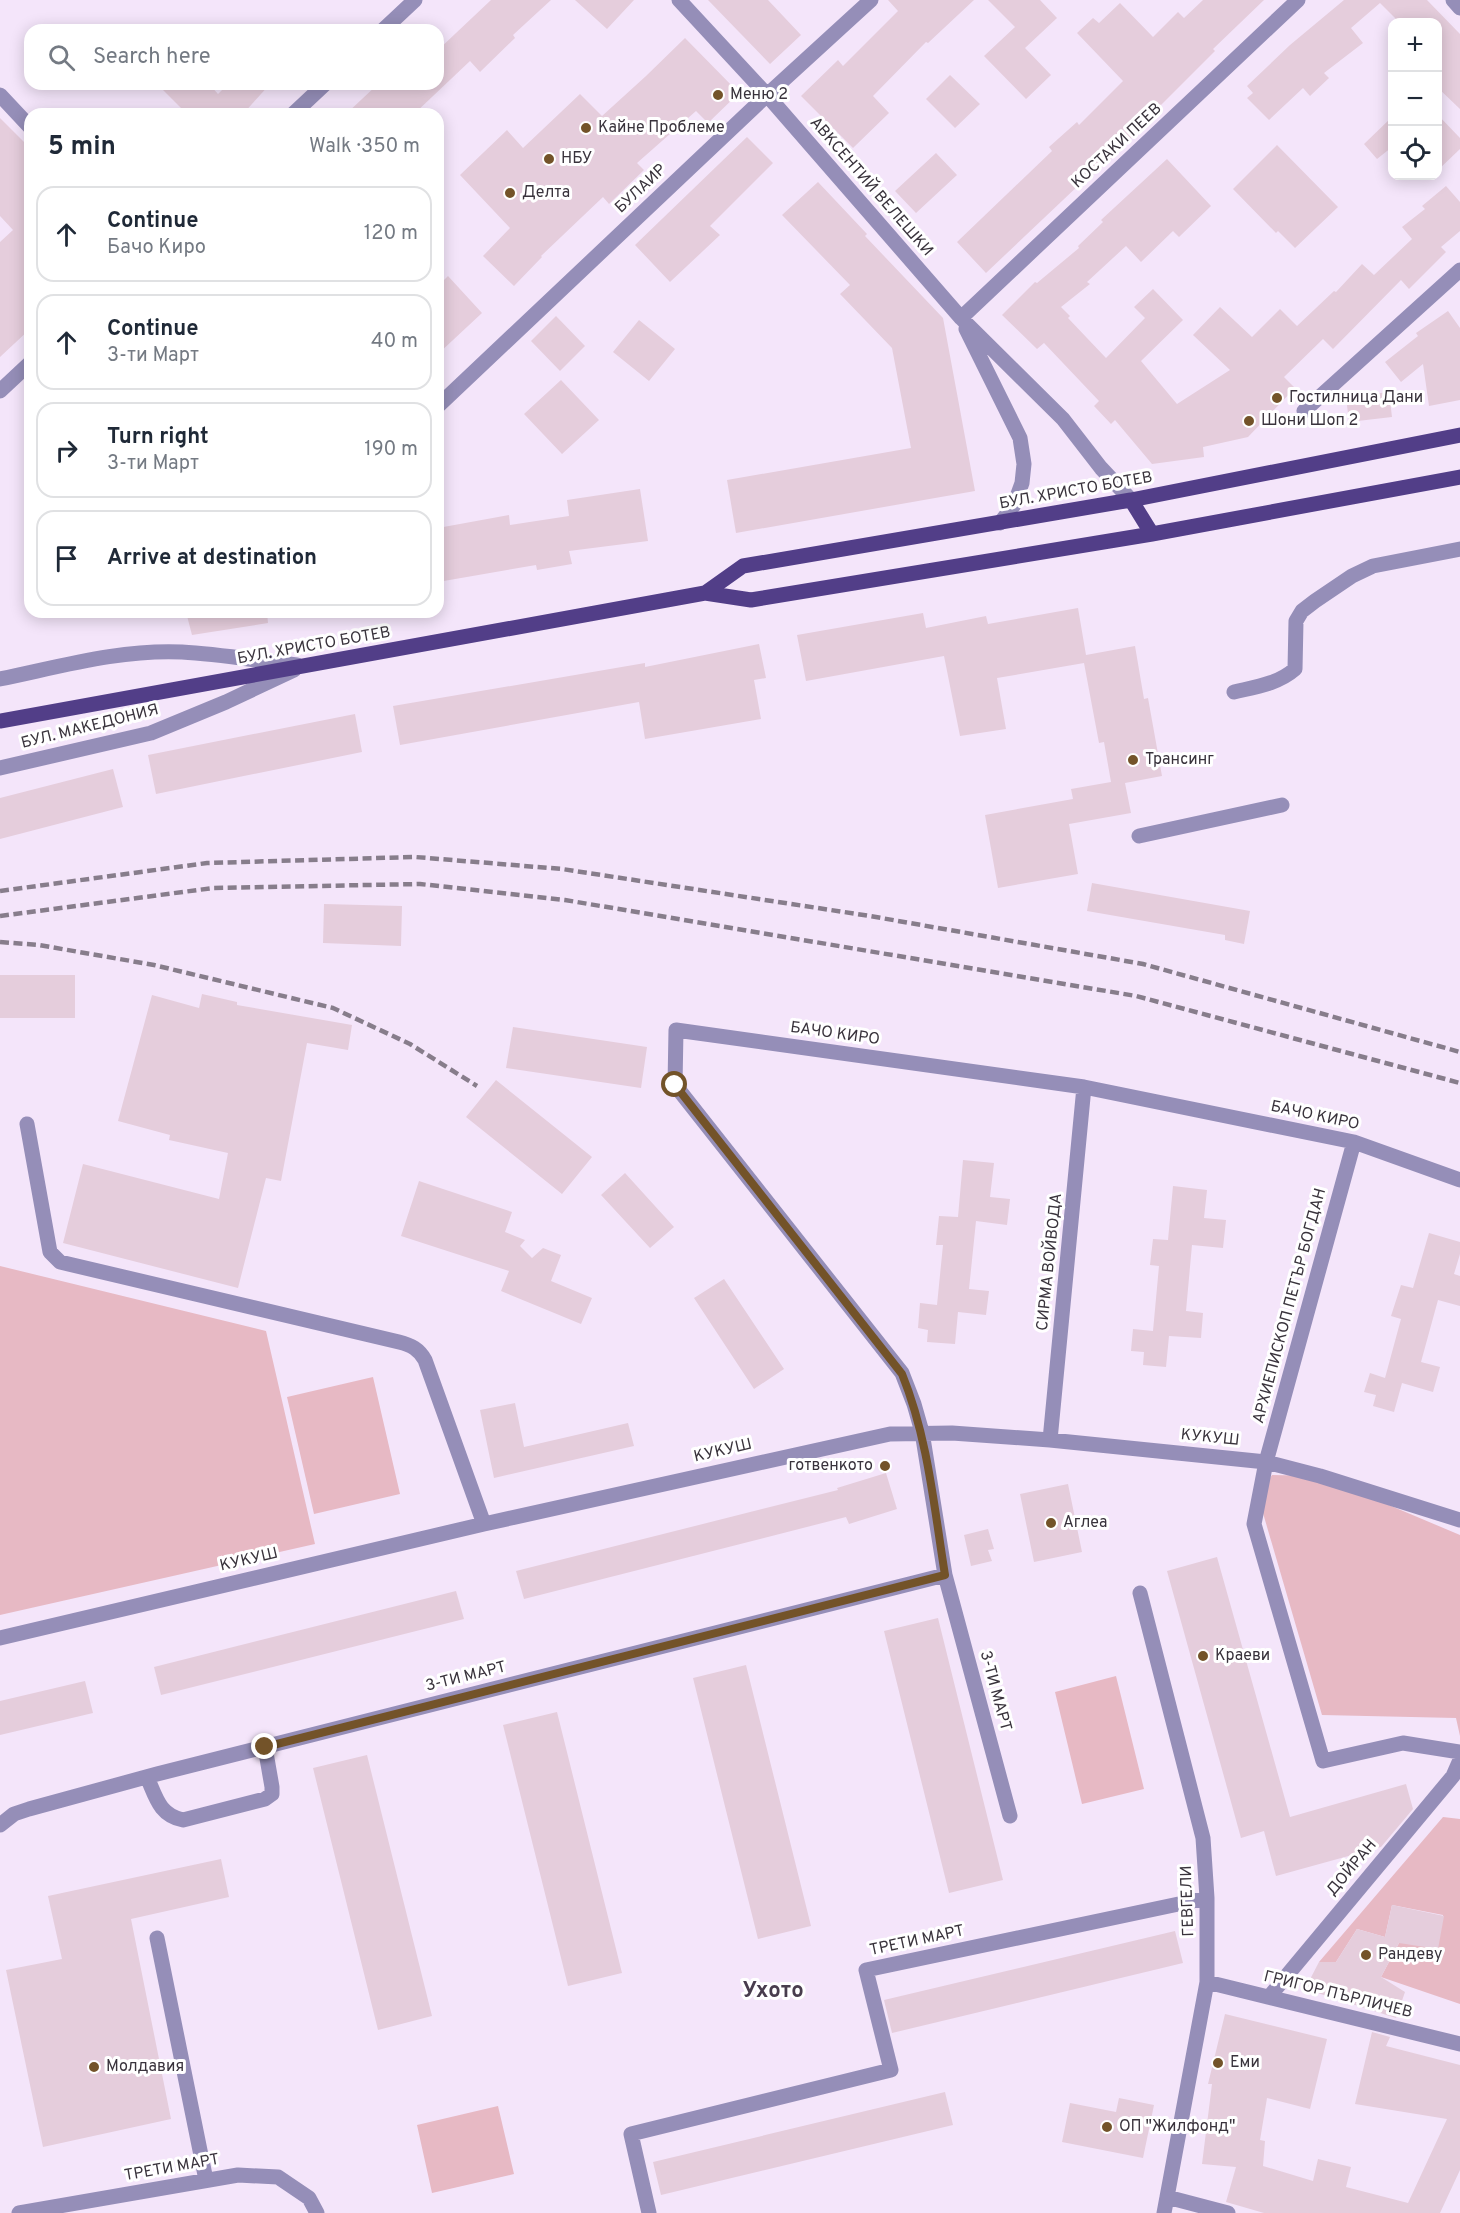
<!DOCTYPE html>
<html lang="en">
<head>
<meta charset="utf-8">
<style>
  :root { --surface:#fff; --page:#f6f6f7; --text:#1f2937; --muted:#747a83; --line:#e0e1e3 }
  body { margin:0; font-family:Overpass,sans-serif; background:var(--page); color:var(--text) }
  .controls { position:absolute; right:18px; top:18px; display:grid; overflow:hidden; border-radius:12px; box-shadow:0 3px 15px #0003 }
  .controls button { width:54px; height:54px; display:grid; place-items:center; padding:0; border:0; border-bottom:2px solid var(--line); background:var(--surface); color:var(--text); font:30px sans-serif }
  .stop { position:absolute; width:18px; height:18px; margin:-14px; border:4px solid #735329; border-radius:50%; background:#fff }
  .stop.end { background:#735329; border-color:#fff; box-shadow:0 2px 6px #0008 }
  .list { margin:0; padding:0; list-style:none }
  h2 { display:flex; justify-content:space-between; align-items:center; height:78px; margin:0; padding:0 24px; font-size:26px }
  h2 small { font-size:20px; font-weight:400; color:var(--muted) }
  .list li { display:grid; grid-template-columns:39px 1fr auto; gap:18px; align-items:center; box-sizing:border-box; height:96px; margin:0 12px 12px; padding:0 12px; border:2px solid var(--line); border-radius:18px }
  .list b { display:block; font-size:22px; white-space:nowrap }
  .list p { margin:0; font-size:20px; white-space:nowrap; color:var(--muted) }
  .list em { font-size:20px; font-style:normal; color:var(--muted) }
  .icon { flex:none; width:33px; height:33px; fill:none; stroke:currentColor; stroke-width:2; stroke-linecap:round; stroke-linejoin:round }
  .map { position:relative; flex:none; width:1460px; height:2213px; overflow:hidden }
  .search { position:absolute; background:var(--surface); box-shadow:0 3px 15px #0003; left:24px; top:24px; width:420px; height:66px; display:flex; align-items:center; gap:15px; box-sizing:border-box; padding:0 21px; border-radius:18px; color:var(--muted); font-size:22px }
  .panel { position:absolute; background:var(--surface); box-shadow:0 3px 15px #0003; left:24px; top:108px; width:420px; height:510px; border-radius:18px }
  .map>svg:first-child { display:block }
</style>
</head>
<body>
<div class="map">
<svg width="1460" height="2213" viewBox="0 0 1460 2213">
  <rect width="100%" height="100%" fill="#f4e5fa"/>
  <!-- green -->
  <path fill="#e7b9c4" d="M0,1266L266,1331L315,1544L0,1615Z
    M373,1377L400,1494L314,1514L287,1397Z
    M1272,1475L1320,1476L1460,1535V1736L1456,1718L1322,1715L1258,1496Z
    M1116,1676L1144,1789L1082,1804L1055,1692Z
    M1443,1817L1460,1819V2004L1381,1977L1399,1943L1443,1919V1915L1392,1905L1385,1937L1357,1929L1336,1962H1319Z
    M498,2106L514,2174L432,2193L417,2125Z"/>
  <!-- building -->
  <path fill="#e5cddc" d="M491,0H551L513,35L515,38L480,72L470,61L414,114H346L378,84H438V50Z
    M575,0H634L607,29Z
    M708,0H768L801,35L770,64Z
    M888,0H974L928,43L926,42L873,96L889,113L853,148L801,96L838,60L843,66L898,11Z
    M988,0H1040L1057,18L1025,48L1051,75L1026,99L984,56L1015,27Z
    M1203,0H1264L1213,49L1215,51L1149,117L1151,118L1110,160L1082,185L1081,183L986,273L957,242L1052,151L1049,147L1077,122L1079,125L1123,81L1077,33L1093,18L1099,23L1120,3L1153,37L1178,12L1184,18Z
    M1344,0H1427L1460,34V109L1437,87V22H1399L1380,3L1351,28L1363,43L1324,73L1329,78L1310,96L1303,88L1269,120L1247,98L1253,93L1247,86L1290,45Z
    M685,38L739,93L708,123L696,111L637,163L644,170L609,204L603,197L541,256L542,257L514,286L483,256L510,228L460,175L507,130L523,148L580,94L602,116L646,76Z
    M950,75L980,104L955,128L926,99Z
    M157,84H209L218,94L228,84H270L243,114H187Z
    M1437,114L1460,138V149L1437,171Z
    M1392,117V147L1377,159L1364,144Z
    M0,118L30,148V329L0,357V242L13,230L0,216Z
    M747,137L773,163L710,226L720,235L670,282L635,245Z
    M1277,145L1338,207L1295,248L1278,231L1276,233L1233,189Z
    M936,153L957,175L916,213L895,191Z
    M1167,159L1211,206L1179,237L1173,231L1141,262L1126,246L1087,282L1090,284L1061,307L1070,316L1068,318L1106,358L1145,318L1134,307L1153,289L1183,320L1141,361L1177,404L1230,370L1193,335L1220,307L1252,337L1280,309L1297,326L1334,291L1336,292L1362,264L1374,275L1412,239L1402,227L1425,209L1422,206L1446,186L1460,202V231L1441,247L1446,252L1409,289L1401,280L1333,349L1323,339L1284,377L1295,388L1248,437L1203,447L1204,457L1152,464L1115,420L1111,424L1094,406L1099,401L1044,343L1037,349L1002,315L1035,282L1037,283L1079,248L1078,246L1103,222L1101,220Z
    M818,182L867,234L865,236L943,318L975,491L736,533L727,480L911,448L892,348L840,294L850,285L782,215Z
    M448,276L482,313L438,354V286Z
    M1448,311L1460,328V400L1429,406L1423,364L1401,382L1385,362L1418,336L1416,333Z
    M556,316L585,346L560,371L531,341Z
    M639,320L675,349L649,381L613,352Z
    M561,380L599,420L562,454L524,414Z
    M1389,392L1392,417L1349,422L1346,397Z
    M640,489L648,541L569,551L572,564L537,570L536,565L438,582V528L509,515L510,525L569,516L567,500Z
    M1078,608L1086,655L1135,646L1144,699L1148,698L1162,776L1125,783L1131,813L1069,824L1078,874L998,888L985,815L1073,799L1071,789L1111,782L1104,742L1099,743L1084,663L997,678L1006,729L960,736L944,656L806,681L797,635L923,613L926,628L986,616L988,624Z
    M186,612H267L268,623L192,635Z
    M759,644L766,678L754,680L761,719L645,739L639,702L400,745L393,706L645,663V667Z
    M355,714L362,752L156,794L148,755Z
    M113,769L123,807L0,839V798Z
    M1092,883L1250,911L1244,944L1225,940V935L1087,911Z
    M324,904L402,906L401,946L323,943Z
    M0,975H75V1018H0Z
    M202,994L237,1002V1005L352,1025L348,1050L307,1043L281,1181L266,1178L238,1288L63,1243L83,1164L219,1199L228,1153L169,1140L170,1135L118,1121L152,995L199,1008Z
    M513,1027L647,1047L641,1088L506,1068Z
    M496,1080L592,1157L562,1194L466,1117Z
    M963,1160L994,1163L990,1197L1010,1199L1007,1225L976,1221L969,1289L989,1291L986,1315L958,1312L955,1344L927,1342L928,1330L918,1328L920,1303L937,1305L943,1245H936L939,1216L958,1217Z
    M625,1173L674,1227L650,1248L601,1195Z
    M419,1181L512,1212L505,1232L525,1240L520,1246L532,1258L543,1248L561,1255L551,1281L592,1298L581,1324L501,1291L509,1271L401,1236Z
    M1173,1186L1207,1190L1204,1218L1226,1220L1223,1248L1192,1245L1186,1311L1203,1313L1201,1338L1169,1336L1166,1367L1143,1365L1144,1352L1131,1351L1133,1329L1153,1331L1159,1266L1150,1265L1153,1239L1168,1240Z
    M1429,1233L1460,1242V1254L1454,1274L1460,1276V1306L1438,1300L1421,1362L1440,1367L1433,1392L1402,1383L1394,1412L1373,1406L1376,1395L1364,1392L1370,1373L1385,1378L1401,1319L1391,1316L1401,1285L1413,1288Z
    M724,1279L784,1369L754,1389L694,1298Z
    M515,1403L524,1447L628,1423L634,1446L494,1478L480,1410Z
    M886,1473L897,1509L849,1524L846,1517L524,1599L516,1571L838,1490L837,1488Z
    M1068,1484L1082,1552L1034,1562L1020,1494Z
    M988,1529L994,1549L988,1550L992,1561L971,1566L964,1535Z
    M1217,1557L1290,1817L1406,1784L1413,1809L1381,1847L1276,1876L1264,1831L1241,1838L1167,1571Z
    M456,1591L464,1619L161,1695L154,1667Z
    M938,1618L1003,1880L949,1893L884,1631Z
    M746,1665L811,1926L758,1939L693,1678Z
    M85,1681L93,1713L0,1735V1701Z
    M557,1712L622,1973L568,1986L503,1725Z
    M367,1755L432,2016L378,2030L313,1768Z
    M221,1859L229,1897L131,1919L171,2119L43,2147L6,1970L62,1959L48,1896Z
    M1392,1905L1444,1916L1438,1949L1399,1943L1381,1977L1405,1992L1396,2018L1305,1989L1319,1962H1336L1357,1929L1385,1937Z
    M1175,1931L1183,1963L892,2033L884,2000Z
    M1225,2014L1327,2039L1310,2109L1267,2098L1260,2140L1265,2141L1263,2166L1313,2181L1318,2159L1351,2167L1346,2187L1408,2203L1447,2119L1355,2104L1372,2032L1390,2037L1386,2046L1460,2065V2170L1440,2213H1264L1226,2202L1236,2167L1202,2164L1212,2084H1208Z
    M945,2092L953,2125L661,2195L653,2162Z
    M1119,2098L1154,2105L1143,2158L1062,2142L1070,2103L1116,2112Z"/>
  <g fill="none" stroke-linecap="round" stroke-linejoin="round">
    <!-- minor -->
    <path stroke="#958eb8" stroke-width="15" d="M679,0L767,95L961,318L1063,419L1101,468L1131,500
      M1453,0L1460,8
      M383,30L415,0
      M0,95L30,127
      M293,114L325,84
      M961,318L1298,0
      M966,329L1020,438L1024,464L1022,483L1014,505L1000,523
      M0,391L30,363
      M438,406L767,95L871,0
      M1304,411L1460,270
      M0,679C59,667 121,649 182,652C220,654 259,661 297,665
      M1234,692C1255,687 1278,684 1295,669L1296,621L1302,611L1315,601L1352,576L1373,566L1460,549
      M0,768L151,733L226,702L294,670
      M1139,836L1282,805
      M27,1124L50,1252L60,1262L399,1342C411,1345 419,1349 425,1360L484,1524
      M1354,1142L1266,1462L1254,1524L1323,1761L1403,1743L1460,1752
      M1050,1440L1084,1087
      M1140,1593L1203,1838L1207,1898V1982L1164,2213
      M0,1638L484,1524L890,1434L952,1433L1050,1440L1266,1462L1320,1476L1460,1520
      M147,1777C156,1797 159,1815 183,1820L265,1799L272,1794V1787L265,1747
      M1010,1816L945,1575L922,1432L914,1404L902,1373L675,1085L676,1030L1084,1087L1354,1142L1460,1180
      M0,1825L14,1814L29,1809L157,1774L945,1575
      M157,1938L206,2180
      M1207,1982L1460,2044
      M1269,1997L1453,1776L1460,1760
      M1167,2197L1228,2213
      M19,2213L238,2175L278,2177L309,2198L317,2213
      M649,2213L631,2134L891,2070L866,1970L1207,1898"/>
    <!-- major -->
    <path stroke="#523e88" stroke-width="15" d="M1131,500L1152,534
      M705,593L743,566L1131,500L1460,435
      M0,721L705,593L751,600L1152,534L1460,477"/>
    <!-- rail -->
    <path stroke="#877d8b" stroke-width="4.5" stroke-dasharray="9 4.5" stroke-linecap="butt" d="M0,891L207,863L415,857L562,869L870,916L1143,964L1460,1052
      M0,916L213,888L420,884L565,900L1136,996L1460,1083
      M0,942L39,945L154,965L333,1008L410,1044L477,1086"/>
  </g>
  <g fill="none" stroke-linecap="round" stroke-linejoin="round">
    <!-- route -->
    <path stroke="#735329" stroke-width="8" d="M265,1747L945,1575C934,1507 928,1438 902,1374L675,1085"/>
  </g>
  <!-- markers -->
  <g fill="#735329" stroke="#fff" stroke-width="2">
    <circle cx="718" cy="95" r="6"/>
    <circle cx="586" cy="128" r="6"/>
    <circle cx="549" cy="159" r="6"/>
    <circle cx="510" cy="193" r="6"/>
    <circle cx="1277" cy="398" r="6"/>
    <circle cx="1249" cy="421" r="6"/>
    <circle cx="1133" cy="760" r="6"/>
    <circle cx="885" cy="1466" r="6"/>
    <circle cx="1051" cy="1523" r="6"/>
    <circle cx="1203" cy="1656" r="6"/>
    <circle cx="1366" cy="1955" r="6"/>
    <circle cx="1218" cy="2063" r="6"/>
    <circle cx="94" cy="2067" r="6"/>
    <circle cx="1107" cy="2127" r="6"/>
  </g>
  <g text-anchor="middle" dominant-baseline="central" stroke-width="6" stroke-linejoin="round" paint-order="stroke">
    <!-- poi labels -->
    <g font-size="16" fill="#39333c" stroke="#fff" text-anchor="start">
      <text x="730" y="95">Меню 2</text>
      <text x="598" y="128">Кайне Проблеме</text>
      <text x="561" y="159">НБУ</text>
      <text x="522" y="193">Делта</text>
      <text x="1289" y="398">Гостилница Дани</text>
      <text x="1261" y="421">Шони Шоп 2</text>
      <text x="1145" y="760">Трансинг</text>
      <text x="873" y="1466" text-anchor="end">готвенкото</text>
      <text x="1063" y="1523">Аглеа</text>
      <text x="1215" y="1656">Краеви</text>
      <text x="1378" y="1955">Рандеву</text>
      <text x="1230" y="2063">Еми</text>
      <text x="106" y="2067">Молдавия</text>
      <text x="1119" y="2127">ОП "Жилфонд"</text>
    </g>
    <!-- street labels -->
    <g font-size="16" fill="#39333c" stroke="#fff">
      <text transform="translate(1117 146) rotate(-43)">КОСТАКИ ПЕЕВ</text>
      <text transform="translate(871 187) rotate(49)">АВКСЕНТИЙ ВЕЛЕШКИ</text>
      <text transform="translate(641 189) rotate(-43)">БУЛАИР</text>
      <text transform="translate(1076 491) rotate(-10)">БУЛ. ХРИСТО БОТЕВ</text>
      <text transform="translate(314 646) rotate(-10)">БУЛ. ХРИСТО БОТЕВ</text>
      <text transform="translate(90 727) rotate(-14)">БУЛ. МАКЕДОНИЯ</text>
      <text transform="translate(835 1034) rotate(8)">БАЧО КИРО</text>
      <text transform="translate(1315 1116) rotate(12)">БАЧО КИРО</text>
      <text transform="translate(1050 1262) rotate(-84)">СИРМА ВОЙВОДА</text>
      <text transform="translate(1290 1306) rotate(-75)">АРХИЕПИСКОП ПЕТЪР БОГДАН</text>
      <text transform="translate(1210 1438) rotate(6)">КУКУШ</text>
      <text transform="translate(723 1451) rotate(-13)">КУКУШ</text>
      <text transform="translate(249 1560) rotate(-13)">КУКУШ</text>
      <text transform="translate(466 1677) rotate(-14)">3-ТИ МАРТ</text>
      <text transform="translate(995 1691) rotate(75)">3-ТИ МАРТ</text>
      <text transform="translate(1352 1868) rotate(-50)">ДОЙРАН</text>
      <text transform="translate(1188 1901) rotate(-92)">ГЕВГЕЛИ</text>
      <text transform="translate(917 1941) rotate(-12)">ТРЕТИ МАРТ</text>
      <text transform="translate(1338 1995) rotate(14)">ГРИГОР ПЪРЛИЧЕВ</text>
      <text transform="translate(172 2168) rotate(-10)">ТРЕТИ МАРТ</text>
    </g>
    <!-- district labels -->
    <g font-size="22" font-weight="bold" fill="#483c4d" stroke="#fff">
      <text x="773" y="1991">Ухото</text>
    </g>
  </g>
</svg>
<div class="controls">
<button>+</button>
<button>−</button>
<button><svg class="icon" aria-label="locate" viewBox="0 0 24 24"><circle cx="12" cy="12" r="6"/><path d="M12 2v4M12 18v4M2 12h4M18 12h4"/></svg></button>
</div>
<div class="stop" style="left:675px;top:1085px"></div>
<div class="stop end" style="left:265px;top:1747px"></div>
<div class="search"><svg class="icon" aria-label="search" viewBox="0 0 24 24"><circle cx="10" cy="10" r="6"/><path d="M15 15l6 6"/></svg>Search here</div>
<section class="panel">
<h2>5 min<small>Walk · 350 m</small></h2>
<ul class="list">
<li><svg class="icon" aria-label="ahead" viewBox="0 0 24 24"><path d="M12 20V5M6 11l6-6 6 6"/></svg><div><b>Continue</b><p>Бачо Киро</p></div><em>120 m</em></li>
<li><svg class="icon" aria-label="ahead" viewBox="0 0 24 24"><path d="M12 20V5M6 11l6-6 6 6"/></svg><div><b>Continue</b><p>3-ти Март</p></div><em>40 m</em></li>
<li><svg class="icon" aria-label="right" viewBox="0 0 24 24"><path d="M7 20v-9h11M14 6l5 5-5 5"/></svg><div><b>Turn right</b><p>3-ти Март</p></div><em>190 m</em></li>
<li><svg class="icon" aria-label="arrive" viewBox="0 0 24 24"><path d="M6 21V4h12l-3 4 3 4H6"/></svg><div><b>Arrive at destination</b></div></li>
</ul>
</section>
</div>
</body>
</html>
